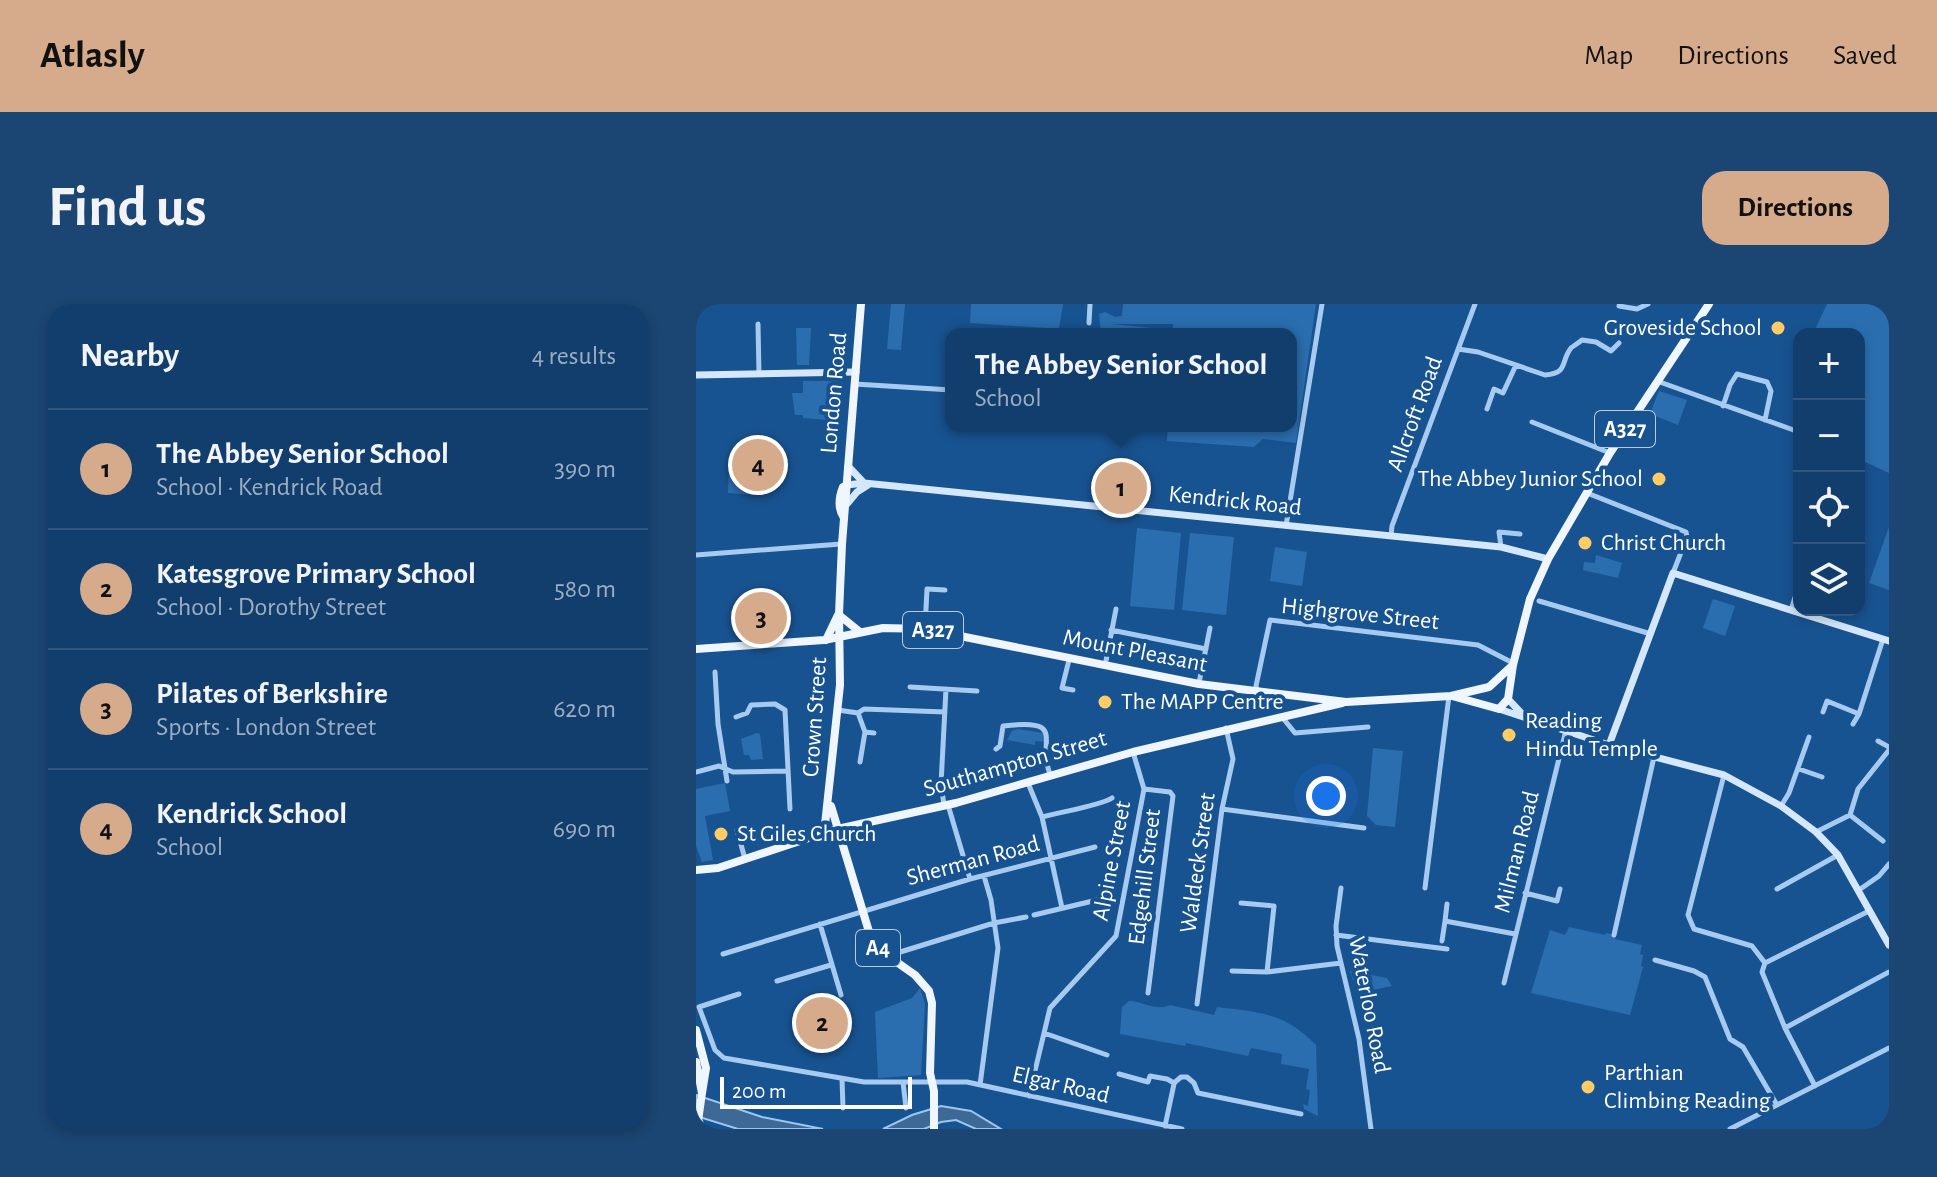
<!DOCTYPE html>
<html lang="en">
<head>
<meta charset="utf-8">
<style>
  :root { --surface:#123e6d; --page:#1b4572; --text:#f1f3f6; --muted:#9caec2; --line:#315780; --accent:#d6ab8b }
  body { margin:0; font-family:"Alegreya Sans",sans-serif; background:var(--page); color:var(--text) }
  .controls { position:absolute; right:24px; top:24px; display:grid; overflow:hidden; border-radius:16px; box-shadow:0 4px 12px #0003 }
  .controls button { width:72px; height:72px; display:grid; place-items:center; padding:0; border:0; border-bottom:2px solid var(--line); background:var(--surface); color:var(--text); font:40px sans-serif }
  .scale { position:absolute; left:24px; bottom:20px; width:192px; box-sizing:border-box; padding-left:8px; border:4px solid #fff; border-top:0; font-size:22px; line-height:28px; white-space:nowrap; color:#fff; -webkit-text-stroke:6px #185391; paint-order:stroke }
  .you { position:absolute; left:630px; top:492px; width:28px; height:28px; margin:-20px; border:6px solid #fff; border-radius:50%; background:#1a73e8; box-shadow:0 0 0 12px #1a73e833 }
  .badge { display:grid; place-items:center; width:52px; height:52px; border-radius:50%; background:var(--accent); color:#111; font-size:26px; font-weight:700 }
  .pin { position:absolute; translate:-50% -50%; border:4px solid #fff; box-shadow:0 2px 8px #0006 }
  .popup { position:absolute; left:249px; top:24px; width:352px; height:104px; box-sizing:border-box; display:grid; place-content:center; border-radius:16px; background:var(--surface); filter:drop-shadow(0 2px 6px #0005); font-size:26px; white-space:nowrap; color:var(--muted) }
  .popup b { font-size:30px; color:var(--text) }
  .popup::after { content:''; position:absolute; left:50%; top:100%; margin-left:-16px; border:16px solid transparent; border-top-color:var(--surface) }
  .list { margin:0; padding:0; list-style:none }
  h2 { display:flex; justify-content:space-between; align-items:center; height:104px; margin:0; padding:0 32px; font-size:34px }
  h2 small { font-size:26px; font-weight:400; color:var(--muted) }
  .list li { display:grid; grid-template-columns:52px 1fr auto; gap:24px; align-items:center; box-sizing:border-box; height:120px; padding:0 32px; border-top:2px solid var(--line) }
  .list b { display:block; font-size:30px; white-space:nowrap }
  .list p { margin:0; font-size:26px; white-space:nowrap; color:var(--muted) }
  .list em { font-size:26px; font-style:normal; color:var(--muted) }
  .icon { flex:none; width:44px; height:44px; fill:none; stroke:currentColor; stroke-width:2; stroke-linecap:round; stroke-linejoin:round }
  .map { position:relative; flex:none; width:1193px; height:825px; overflow:hidden; border-radius:24px }
  header { display:flex; align-items:center; gap:48px; box-sizing:border-box; height:112px; padding:0 40px; background:var(--accent); color:#111 }
  header strong { font-size:38px }
  nav { display:flex; gap:44px; margin-inline-start:auto; font-size:28px }
  .intro { display:flex; align-items:center; justify-content:space-between; box-sizing:border-box; height:192px; padding:0 48px }
  h1 { margin:0; font-size:56px }
  .button { padding:20px 36px; border-radius:24px; background:var(--accent); color:#111; font-size:28px; font-weight:700 }
  main { display:flex; gap:48px; padding:0 48px }
  aside { flex:1; background:var(--surface); border-radius:24px; box-shadow:0 4px 12px #0003 }
  .map>svg:first-child { display:block }
</style>
</head>
<body>
<header>
<strong>Atlasly</strong>
<nav><a>Map</a><a>Directions</a><a>Saved</a></nav>
</header>
<div class="intro"><h1>Find us</h1><a class="button">Directions</a></div>
<main>
<aside>
<h2>Nearby<small>4 results</small></h2>
<ul class="list">
<li><span class="badge">1</span><div><b>The Abbey Senior School</b><p>School · Kendrick Road</p></div><em>390 m</em></li>
<li><span class="badge">2</span><div><b>Katesgrove Primary School</b><p>School · Dorothy Street</p></div><em>580 m</em></li>
<li><span class="badge">3</span><div><b>Pilates of Berkshire</b><p>Sports · London Street</p></div><em>620 m</em></li>
<li><span class="badge">4</span><div><b>Kendrick School</b><p>School</p></div><em>690 m</em></li>
</ul>
</aside>
<div class="map">
<svg width="1193" height="825" viewBox="0 0 1193 825">
  <rect width="100%" height="100%" fill="#185391"/>
  <!-- green -->
  <path fill="#2b6eb0" d="M195,0H209L205,46L191,45Z
    M275,0H367L363,25L274,19Z
    M427,0H620L600,139L567,135L558,143L471,137L472,122H595V30H477V20H415L467,25L466,30H405L403,10L409,8L419,13L426,12Z
    M1131,0H1193V169L1163,155V30H1117Z
    M100,24H115L113,61H101Z
    M107,77H148L145,117L107,114V111H99L96,89H107Z
    M963,87L991,96L982,121L954,110Z
    M33,156L73,158L72,187H60V191L32,189Z
    M1193,223V286L1173,279Z
    M441,224L485,229L478,306L434,302Z
    M494,229L538,233L530,311L486,306Z
    M579,243L611,248L606,282L574,277Z
    M900,251L926,259L922,274L887,266L888,258L899,259Z
    M1017,295L1039,302L1029,332L1007,324Z
    M322,425L347,429L351,438L339,437V441L311,436L316,427Z
    M61,429L64,430L67,455L55,456L53,451H48L45,435Z
    M677,444L707,447L699,523L680,521L671,512Z
    M29,479L34,507L9,512L17,556L6,558L0,542V485Z
    M873,623L909,631L910,629L920,631L919,635L946,641L944,650L947,651L945,662L947,663L934,711L835,689L854,626L869,631Z
    M654,667L691,674L696,682L661,689Z
    M224,684L229,700L225,771L182,774L179,708L216,694Z
    M433,697C447,697 460,708 474,701L518,711L521,703C564,708 589,709 620,741L622,812L608,805L607,800L612,802L614,786L610,785L613,765L585,760L586,750L555,744L552,752L490,739L489,742L424,730L426,703Z"/>
  <!-- water -->
  <path fill="#3e6895" stroke="#99c7f2" stroke-width="2" d="M0,791L66,813L127,825H42L0,812Z
    M245,802L275,807L305,825H280L260,816L245,818L228,825H187L216,811Z"/>
  <g fill="none" stroke-linecap="round" stroke-linejoin="round">
    <!-- street -->
    <path stroke="#a7cbf0" stroke-width="5" d="M923,2L941,5L952,0
      M393,19L394,0
      M62,20L63,70
      M762,45L782,48L849,71C873,69 864,58 875,44C876,43 885,37 886,36L900,38L915,47L923,39
      M961,77L1103,128
      M159,80L255,86
      M1027,102L1034,81L1041,70L1071,78L1075,87L1069,116
      M791,105L798,85L807,89L820,61
      M836,118L914,149
      M891,189L990,228L991,233L977,269
      M590,222L626,0
      M695,232L696,222L779,0
      M805,243L803,228L824,230
      M0,251L145,240
      M843,297L955,330
      M1095,306L1103,281
      M229,324L231,285L249,286
      M415,326L510,345
      M373,356L366,384L377,386
      M409,362L420,305
      M19,368L22,420L31,477
      M503,379L514,324
      M214,383L281,387
      M561,387L560,382L574,316L782,341L817,359
      M142,406L162,409L168,405L249,408
      M1127,408L1131,397L1163,410
      M162,409L169,428L164,458
      M40,413L51,409L55,401L79,400L89,406L94,505
      M586,413L599,429L672,423
      M1157,420L1163,410L1187,335
      M169,428L178,429
      M1182,437L1193,443
      M300,445L304,442L307,422C373,414 340,437 354,470
      M1103,465L1126,473
      M0,468L23,462L37,468L92,467
      M1028,471L992,611L998,625L1056,642L1069,659
      M332,479L346,513L366,604
      M448,485L474,488L477,492L452,689
      M248,501L245,480L250,385
      M252,501L274,575
      M1085,502L1093,489L1113,433
      M526,505L668,524
      M1154,511L1162,485L1193,446
      M346,513C363,508 404,502 416,494
      M41,526L49,555
      M1120,528L1154,511L1187,537
      M645,584L640,622L641,642L663,735L675,825
      M729,584L753,392
      M1081,585L1142,551
      M1163,586L1183,572L1193,560
      M829,589L861,597L864,585
      M545,599L578,602L571,668
      M751,600L749,617L819,630
      M338,611L401,596
      M124,620L145,691
      M640,631L751,645
      M918,631L958,453
      M746,637L749,617
      M27,650L274,575L399,543
      M196,655L201,649L298,619L330,613
      M959,656L998,667L1009,673L1034,735L1047,743L1081,801
      M1069,659L1066,668L1089,724L1119,782
      M1069,659L1173,607
      M536,667L571,668L645,659
      M81,677L135,661
      M808,679L870,426
      M43,690L3,703L19,746L28,754L168,778H271L486,825
      M501,700L526,505L537,455L530,424
      M1089,724L1193,668
      M348,729L411,751
      M423,770L452,778L454,772L471,775L478,779
      M146,775L147,804
      M207,778L210,804
      M478,779L485,773H491L498,779L502,789L605,810
      M284,781L302,644L295,596L288,572
      M333,792L354,704L420,632L448,485L437,448
      M469,822L478,780
      M1034,825L1193,744"/>
    <!-- secondary -->
    <path stroke="#d5e7fb" stroke-width="7" d="M0,71L160,68
      M152,162L168,179
      M151,181L168,179L805,243L852,255
      M151,200L161,188L172,181
      M812,395L827,411
      M803,405L913,441L1028,471L1085,502L1120,528L1142,551L1193,641
      M913,441L977,269L1193,337"/>
    <!-- primary -->
    <path stroke="#eff6ff" stroke-width="8" d="M148,214C142,205 143,193 147,183L151,181
      M143,311L164,328
      M130,336L142,311
      M0,345L128,336L187,324L229,325L503,380L650,398L755,392L793,383L817,361
      M756,392L803,405L812,395L817,361L834,295L852,255L914,149L1013,0
      M135,502L174,631L185,647L219,671L233,687L236,699L234,769L238,787V825
      M128,530L144,381L143,310L146,240L165,0
      M0,566L22,564L137,526L260,499L437,448L646,399
      M0,726L10,764L6,789
      M0,758L6,789L1,824"/>
    <!-- highway -->
    <path stroke="#fff" stroke-width="9" d="M3,819L4,825"/>
  </g>
  <!-- markers -->
  <g fill="#ffcb65" stroke="#185391" stroke-width="3">
    <circle cx="1082" cy="24" r="8"/>
    <circle cx="963" cy="175" r="8"/>
    <circle cx="889" cy="239" r="8"/>
    <circle cx="409" cy="398" r="8"/>
    <circle cx="813" cy="431" r="8"/>
    <circle cx="25" cy="530" r="8"/>
    <circle cx="892" cy="783" r="8"/>
  </g>
  <g text-anchor="middle" dominant-baseline="central" stroke-width="8" stroke-linejoin="round" paint-order="stroke">
    <!-- shield labels -->
    <g fill="#185391" stroke="#bacbde" stroke-width="2">
      <rect x="899" y="107" width="60" height="36" rx="6"/>
      <rect x="207" y="308" width="60" height="36" rx="6"/>
      <rect x="160" y="626" width="44" height="36" rx="6"/>
    </g>
    <g font-size="22" font-weight="bold" fill="#fff">
      <text x="929" y="125">A327</text>
      <text x="237" y="326">A327</text>
      <text x="182" y="644">A4</text>
    </g>
    <!-- poi labels -->
    <g font-size="24" fill="#fff" stroke="#185391" text-anchor="start">
      <text x="1066" y="24" text-anchor="end">Groveside School</text>
      <text x="947" y="175" text-anchor="end">The Abbey Junior School</text>
      <text x="905" y="239">Christ Church</text>
      <text x="425" y="398">The MAPP Centre</text>
      <text x="829" y="417">Reading<tspan x="829" dy="28">Hindu Temple</tspan></text>
      <text x="41" y="530">St Giles Church</text>
      <text x="908" y="769">Parthian<tspan x="908" dy="28">Climbing Reading</tspan></text>
    </g>
    <!-- street labels -->
    <g font-size="24" fill="#fff" stroke="#185391">
      <text transform="translate(138 89) rotate(-85)">London Road</text>
      <text transform="translate(719 110) rotate(-70)">Allcroft Road</text>
      <text transform="translate(539 197) rotate(6)">Kendrick Road</text>
      <text transform="translate(664 310) rotate(6)">Highgrove Street</text>
      <text transform="translate(439 347) rotate(11)">Mount Pleasant</text>
      <text transform="translate(119 413) rotate(-86)">Crown Street</text>
      <text transform="translate(319 460) rotate(-16)">Southampton Street</text>
      <text transform="translate(821 548) rotate(-76)">Milman Road</text>
      <text transform="translate(277 557) rotate(-15)">Sherman Road</text>
      <text transform="translate(416 557) rotate(-79)">Alpine Street</text>
      <text transform="translate(502 559) rotate(-82)">Waldeck Street</text>
      <text transform="translate(449 573) rotate(-83)">Edgehill Street</text>
      <text transform="translate(673 701) rotate(79)">Waterloo Road</text>
      <text transform="translate(365 781) rotate(13)">Elgar Road</text>
    </g>
  </g>
</svg>
<div class="controls">
<button>+</button>
<button>−</button>
<button><svg class="icon" aria-label="locate" viewBox="0 0 24 24"><circle cx="12" cy="12" r="6"/><path d="M12 2v4M12 18v4M2 12h4M18 12h4"/></svg></button>
<button><svg class="icon" aria-label="layers" viewBox="0 0 24 24"><path d="M12 4l9 5-9 5-9-5zM3 14l9 5 9-5"/></svg></button>
</div>
<div class="scale">200 m</div>
<div class="you"></div>
<div class="pin badge" style="left:425px;top:184px">1</div>
<div class="popup"><b>The Abbey Senior School</b>School</div>
<div class="pin badge" style="left:126px;top:719px">2</div>
<div class="pin badge" style="left:65px;top:314px">3</div>
<div class="pin badge" style="left:62px;top:161px">4</div>
</div>
</main>
</body>
</html>
